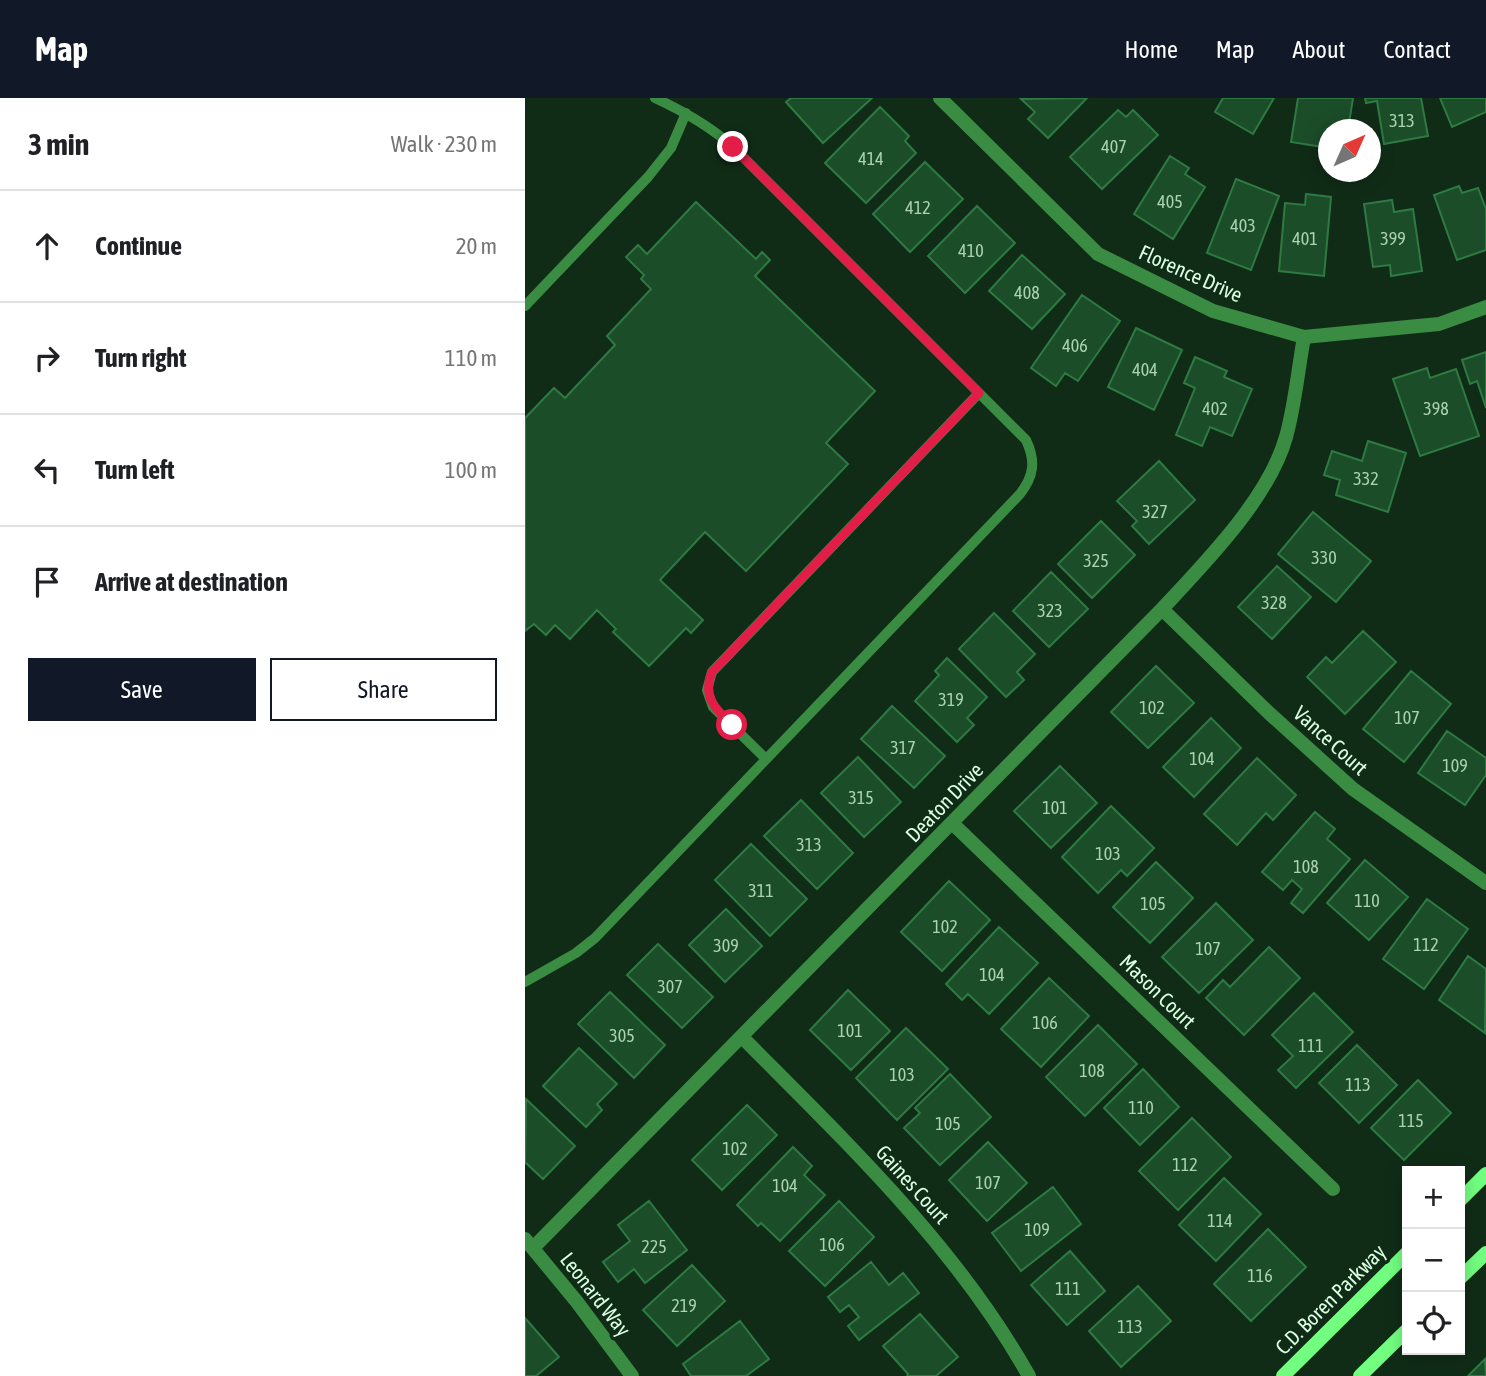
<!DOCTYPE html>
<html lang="en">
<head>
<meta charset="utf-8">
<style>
  :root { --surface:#fff; --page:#f6f6f6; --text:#202124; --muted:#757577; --line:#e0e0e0; --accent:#111827 }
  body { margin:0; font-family:"Asap Condensed",sans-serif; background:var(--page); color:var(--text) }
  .controls { position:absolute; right:21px; bottom:21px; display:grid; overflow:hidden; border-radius:0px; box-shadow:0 4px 18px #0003 }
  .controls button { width:63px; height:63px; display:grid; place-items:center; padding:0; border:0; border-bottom:2px solid var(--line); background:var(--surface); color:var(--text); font:35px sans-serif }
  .compass { position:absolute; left:793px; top:21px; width:63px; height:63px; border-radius:50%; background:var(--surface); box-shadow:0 4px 18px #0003; rotate:45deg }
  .stop { position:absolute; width:21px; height:21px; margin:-16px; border:5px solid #e11d48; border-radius:50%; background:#fff }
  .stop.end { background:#e11d48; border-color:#fff; box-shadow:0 2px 7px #0008 }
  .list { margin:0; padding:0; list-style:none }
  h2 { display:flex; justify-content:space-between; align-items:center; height:91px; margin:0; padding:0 28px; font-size:30px }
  h2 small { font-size:23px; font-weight:400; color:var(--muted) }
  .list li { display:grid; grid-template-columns:46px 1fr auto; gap:21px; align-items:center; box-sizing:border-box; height:112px; padding:0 28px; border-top:2px solid var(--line) }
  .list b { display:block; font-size:26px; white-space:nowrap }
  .list em { font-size:23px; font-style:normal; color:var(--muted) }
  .actions { display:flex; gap:14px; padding:21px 28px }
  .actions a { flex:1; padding:16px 0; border:2px solid var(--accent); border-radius:0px; text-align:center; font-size:24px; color:var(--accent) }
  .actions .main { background:var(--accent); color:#fff }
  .icon { flex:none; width:38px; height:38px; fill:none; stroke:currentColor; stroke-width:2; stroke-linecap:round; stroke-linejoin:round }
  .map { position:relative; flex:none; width:961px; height:1278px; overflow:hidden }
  header { display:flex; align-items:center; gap:42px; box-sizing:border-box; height:98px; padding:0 35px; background:var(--accent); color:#fff }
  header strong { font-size:33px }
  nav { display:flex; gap:38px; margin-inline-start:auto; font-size:24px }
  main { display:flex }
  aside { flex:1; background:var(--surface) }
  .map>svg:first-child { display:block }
</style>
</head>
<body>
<header>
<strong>Map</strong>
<nav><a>Home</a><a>Map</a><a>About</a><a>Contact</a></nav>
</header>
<main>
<aside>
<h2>3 min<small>Walk · 230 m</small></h2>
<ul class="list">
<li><svg class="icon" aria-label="ahead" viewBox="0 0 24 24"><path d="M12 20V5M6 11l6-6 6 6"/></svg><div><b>Continue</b></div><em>20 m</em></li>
<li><svg class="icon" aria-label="right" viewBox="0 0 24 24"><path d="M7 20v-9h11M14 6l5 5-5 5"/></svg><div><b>Turn right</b></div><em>110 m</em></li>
<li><svg class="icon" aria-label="left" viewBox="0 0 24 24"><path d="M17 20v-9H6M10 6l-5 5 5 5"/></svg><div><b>Turn left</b></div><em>100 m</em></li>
<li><svg class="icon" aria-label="arrive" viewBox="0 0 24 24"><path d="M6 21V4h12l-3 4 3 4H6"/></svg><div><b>Arrive at destination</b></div></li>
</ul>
<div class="actions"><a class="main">Save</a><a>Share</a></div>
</aside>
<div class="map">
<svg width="961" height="1278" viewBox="0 0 961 1278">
  <rect width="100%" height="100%" fill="#102c17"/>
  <!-- building -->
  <path fill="#1c4d29" stroke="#2d7a42" stroke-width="2" d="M266,0H347L298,45L261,4Z
    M562,0L523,40L503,21L510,14L496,1Z
    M698,0H749L728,36L690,14Z
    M773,0H828L823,32H804V50L766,44Z
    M840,0H896L903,38L859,46L852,3L841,5Z
    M915,0H961V14L927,29Z
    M355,9L384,38L380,43L391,55L341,105L300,65Z
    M593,12L601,19L608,12L633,37L577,91L545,59Z
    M645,58L664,70L660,76L680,89L648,141L609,116Z
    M400,64L438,101L385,154L348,116Z
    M711,81L754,98L726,172L682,155Z
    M934,88L937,95L953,90L961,111V152L932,162L909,97Z
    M781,96L806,99L799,178L754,173L760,105L780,107Z
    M867,102L869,114L888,111L897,173L866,178L865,167L848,169L839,106Z
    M171,104L231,161L237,154L245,162L230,178L350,293L301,345L323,366L221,473L180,434L135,482L178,522L166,535L161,530L124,568L88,534L91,531L72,512L45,541L30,527L21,537L9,526L0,533V320L29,290L40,300L90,247L82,238L126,191L116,181L119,177L101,159L113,147L122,156Z
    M452,108L490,145L440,195L403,158Z
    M497,157L540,196L507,231L464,193Z
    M557,197L595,223L553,283L540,275L531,288L506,270Z
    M611,230L657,252L629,312L583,289Z
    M961,254V310L952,283L945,286L937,262Z
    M670,259L702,273L699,279L727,291L707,338L685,329L677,348L651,337L670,290L659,285Z
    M902,270L905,280L931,271L954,338L895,358L868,281Z
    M843,343L881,355L863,414L811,397L815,382L799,377L807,353L837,363Z
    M634,363L670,402L624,446L607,428L612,423L592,403Z
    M788,414L846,463L811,504L753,456Z
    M576,423L610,457L567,500L533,466Z
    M752,468L786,499L747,541L713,509Z
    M526,474L563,511L524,549L488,513Z
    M469,515L510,556L492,574L499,582L481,599L434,551Z
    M838,533L871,564L820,616L782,579L801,559L807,565Z
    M422,560L462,599L442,620L449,627L432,644L390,603L414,577L410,573Z
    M631,568L669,605L623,650L586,614Z
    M886,573L926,606L879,664L838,631Z
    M367,608L420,658L389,690L336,641Z
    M686,620L716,650L669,699L638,669Z
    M922,633L961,660V677L940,707L893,675Z
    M333,659L376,704L339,739L296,695Z
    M732,660L771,697L748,722L741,715L712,747L679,716Z
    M535,668L572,705L526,750L489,713Z
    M276,702L328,755L292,791L239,738Z
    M586,708L629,750L602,778L596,772L573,795L537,759Z
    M790,714L810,731L802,741L825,761L778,815L766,805L777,791L767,782L758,792L737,774Z
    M226,746L282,801L245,838L190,782Z
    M840,762L883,799L844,842L802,805Z
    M631,764L668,800L625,845L588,809Z
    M424,783L465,822L417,873L376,834Z
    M902,801L943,831L899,891L858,861Z
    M691,805L728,842L674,895L637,859Z
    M201,811L237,848L200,884L164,847Z
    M474,829L513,865L464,916L443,896L437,902L421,886Z
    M133,846L188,899L157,930L102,877Z
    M744,849L775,880L719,937L681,900L698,882L705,889Z
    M943,858L961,871L960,935L914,902Z
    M524,880L564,918L516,969L476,931Z
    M323,892L365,933L326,972L285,932Z
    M85,894L140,947L109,980L53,926Z
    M789,895L828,934L771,990L753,972L768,958L747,937Z
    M573,927L612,966L560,1018L521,979Z
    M381,930L423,971L372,1022L331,980Z
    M832,947L872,987L834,1025L794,985Z
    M54,950L92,986L72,1006L77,1012L61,1029L18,988Z
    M618,971L654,1009L615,1047L579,1010Z
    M425,976L466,1019L415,1067L379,1030L395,1015L390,1010Z
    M893,982L926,1015L879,1062L846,1030Z
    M1,1001L50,1048L18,1081L0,1064Z
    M222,1007L252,1037L197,1092L167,1062Z
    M667,1020L706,1059L653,1112L614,1073Z
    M463,1044L502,1085L462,1123L424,1082Z
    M268,1049L287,1068L279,1077L300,1097L255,1143L236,1125L233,1128L212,1107Z
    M699,1080L736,1116L691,1163L654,1127Z
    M528,1089L556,1126L496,1173L467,1135Z
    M124,1103L162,1152L120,1185L109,1171L93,1184L78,1164L105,1143L93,1127Z
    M314,1103L349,1139L300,1188L264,1153Z
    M743,1131L781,1169L726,1223L689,1186Z
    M545,1153L580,1193L542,1227L506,1187Z
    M346,1164L364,1187L378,1175L394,1195L334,1242L323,1228L334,1219L324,1207L315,1214L303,1199Z
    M167,1167L200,1203L152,1248L118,1212Z
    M613,1188L646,1223L596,1269L564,1233Z
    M395,1216L433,1259L411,1278H382L383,1276L358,1248Z
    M0,1220L34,1259L11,1278H0Z
    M215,1223L244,1261L221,1278H166L158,1266Z
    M960,1261L961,1278H943Z"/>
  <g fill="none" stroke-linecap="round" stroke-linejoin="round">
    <!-- lane -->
    <path stroke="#3a8c43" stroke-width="10" d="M0,208L123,79L146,50L161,15
      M241,661L188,609L182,592L187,574L454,295
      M0,884L51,855L70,840L495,396C509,378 511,363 501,342L208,49C185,28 158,13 130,0"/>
    <!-- street -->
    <path stroke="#3a8c43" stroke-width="14" d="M415,0L573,156L688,213L779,239L914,226L961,209
      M637,511L744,615L828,691L961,785
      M427,725L808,1091
      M218,940C322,1045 431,1148 504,1278
      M0,1141L52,1204L107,1278
      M8,1150L637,511C680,465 744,400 761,339C770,307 773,272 779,239"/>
    <!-- secondary -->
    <path stroke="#72ff80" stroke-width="14" d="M935,1102L961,1076
      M935,1180L961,1155
      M758,1278L882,1155
      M835,1278L882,1232"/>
  </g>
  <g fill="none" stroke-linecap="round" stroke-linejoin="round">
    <!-- route -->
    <path stroke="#e11d48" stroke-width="9" d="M207,627C190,611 177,598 187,574L454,295L208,49"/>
  </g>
  <g text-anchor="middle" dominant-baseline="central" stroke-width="7" stroke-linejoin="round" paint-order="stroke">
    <!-- number labels -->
    <g font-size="18" fill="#abd2b4">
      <text x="877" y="22">313</text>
      <text x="589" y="48">407</text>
      <text x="346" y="60">414</text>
      <text x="645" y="103">405</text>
      <text x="393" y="109">412</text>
      <text x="718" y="127">403</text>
      <text x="780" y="140">401</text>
      <text x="868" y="140">399</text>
      <text x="446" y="152">410</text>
      <text x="502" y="194">408</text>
      <text x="550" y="247">406</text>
      <text x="620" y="271">404</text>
      <text x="690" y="310">402</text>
      <text x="911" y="310">398</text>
      <text x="841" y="380">332</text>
      <text x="630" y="413">327</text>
      <text x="799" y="459">330</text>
      <text x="571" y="462">325</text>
      <text x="749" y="504">328</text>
      <text x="525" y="512">323</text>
      <text x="426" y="601">319</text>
      <text x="627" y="609">102</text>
      <text x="882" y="619">107</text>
      <text x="378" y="649">317</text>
      <text x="677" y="660">104</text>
      <text x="930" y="667">109</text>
      <text x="336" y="699">315</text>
      <text x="530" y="709">101</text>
      <text x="284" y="746">313</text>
      <text x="583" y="755">103</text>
      <text x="781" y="768">108</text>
      <text x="236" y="792">311</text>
      <text x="842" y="802">110</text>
      <text x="628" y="805">105</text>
      <text x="420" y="828">102</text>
      <text x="901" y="846">112</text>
      <text x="201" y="847">309</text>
      <text x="683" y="850">107</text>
      <text x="467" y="876">104</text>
      <text x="145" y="888">307</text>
      <text x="520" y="924">106</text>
      <text x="325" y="932">101</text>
      <text x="97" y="937">305</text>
      <text x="786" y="947">111</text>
      <text x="567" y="972">108</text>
      <text x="377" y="976">103</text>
      <text x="833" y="986">113</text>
      <text x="616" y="1009">110</text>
      <text x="886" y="1022">115</text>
      <text x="423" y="1025">105</text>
      <text x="210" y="1050">102</text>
      <text x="660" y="1066">112</text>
      <text x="463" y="1084">107</text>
      <text x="260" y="1087">104</text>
      <text x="695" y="1122">114</text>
      <text x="512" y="1131">109</text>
      <text x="307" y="1146">106</text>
      <text x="129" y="1148">225</text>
      <text x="735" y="1177">116</text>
      <text x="543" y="1190">111</text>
      <text x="159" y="1207">219</text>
      <text x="605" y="1228">113</text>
    </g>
    <!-- street labels -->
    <g font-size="21" fill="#dbffe2" stroke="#102c17">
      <text transform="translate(666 175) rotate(24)">Florence Drive</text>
      <text transform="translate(806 642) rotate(42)">Vance Court</text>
      <text transform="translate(419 704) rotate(-46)">Deaton Drive</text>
      <text transform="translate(633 893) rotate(44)">Mason Court</text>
      <text transform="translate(388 1086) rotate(48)">Gaines Court</text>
      <text transform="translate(71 1196) rotate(52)">Leonard Way</text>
      <text transform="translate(805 1201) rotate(-45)">C.D. Boren Parkway</text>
    </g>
  </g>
</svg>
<div class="controls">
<button>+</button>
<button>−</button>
<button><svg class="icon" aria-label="locate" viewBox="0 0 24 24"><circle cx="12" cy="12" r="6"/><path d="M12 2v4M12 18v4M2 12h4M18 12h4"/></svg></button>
</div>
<svg class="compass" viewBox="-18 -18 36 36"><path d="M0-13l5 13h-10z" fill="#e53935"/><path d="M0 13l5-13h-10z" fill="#757577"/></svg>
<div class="stop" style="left:207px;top:627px"></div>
<div class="stop end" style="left:208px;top:49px"></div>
</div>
</main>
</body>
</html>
